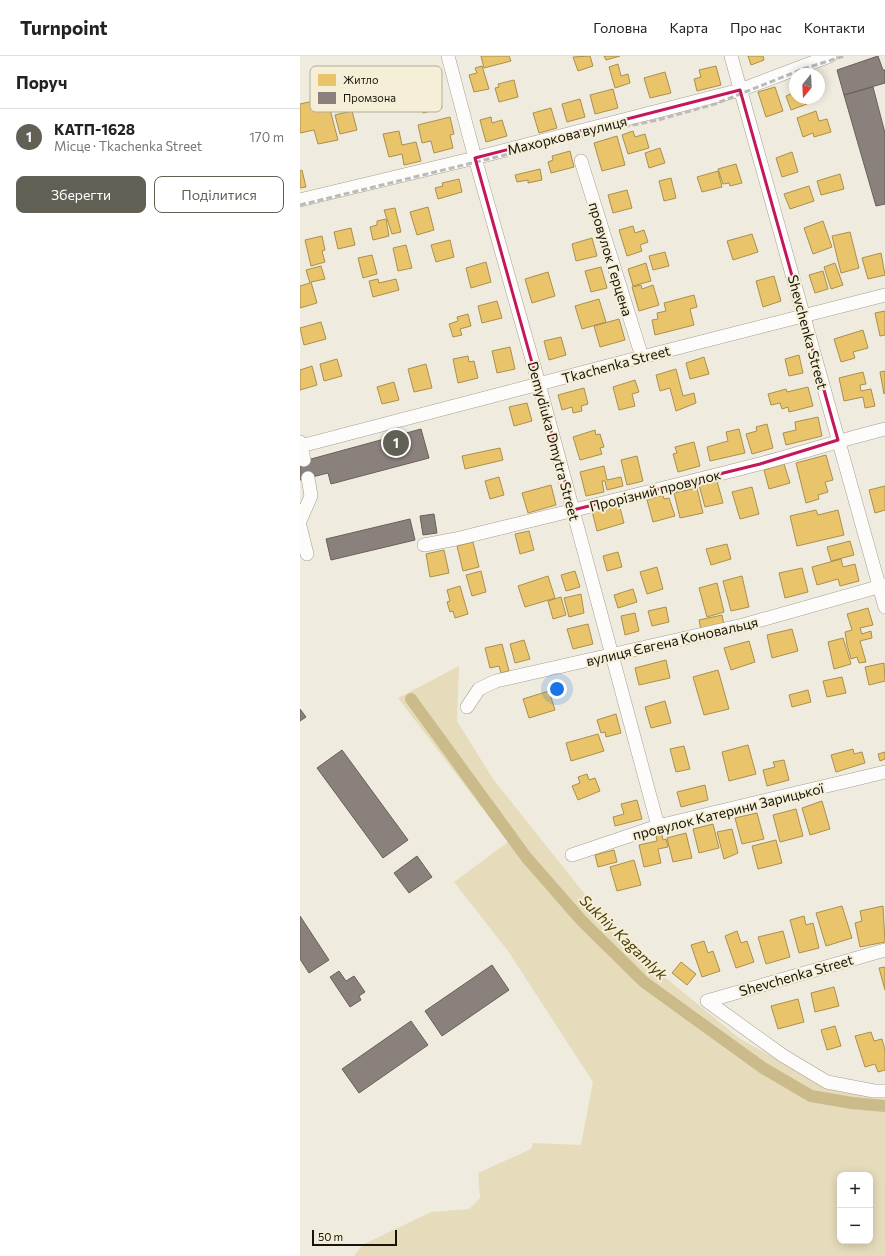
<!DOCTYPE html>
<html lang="uk">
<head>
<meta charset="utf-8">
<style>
  :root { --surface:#fff; --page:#f2f2f2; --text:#222; --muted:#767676; --line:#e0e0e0; --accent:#625f55 }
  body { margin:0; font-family:Commissioner,sans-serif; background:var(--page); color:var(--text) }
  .controls { position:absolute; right:12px; bottom:12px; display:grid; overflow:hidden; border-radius:8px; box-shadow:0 2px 10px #0003 }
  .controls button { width:36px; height:36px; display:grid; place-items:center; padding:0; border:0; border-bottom:1px solid var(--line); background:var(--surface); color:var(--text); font:20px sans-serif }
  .compass { position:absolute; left:489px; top:12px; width:36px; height:36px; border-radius:50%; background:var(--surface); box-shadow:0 2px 10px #0003; rotate:198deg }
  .scale { position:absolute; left:12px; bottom:10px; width:85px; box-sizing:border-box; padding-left:4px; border:2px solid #16140b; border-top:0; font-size:11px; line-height:14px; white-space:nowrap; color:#16140b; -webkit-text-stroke:3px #f6efd7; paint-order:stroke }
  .you { position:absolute; left:257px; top:633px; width:14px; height:14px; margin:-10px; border:3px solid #fff; border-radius:50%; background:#1a73e8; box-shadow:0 0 0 6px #1a73e833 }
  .badge { display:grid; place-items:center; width:26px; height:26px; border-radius:50%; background:var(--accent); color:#fff; font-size:13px; font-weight:700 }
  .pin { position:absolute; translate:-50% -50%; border:2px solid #fff; box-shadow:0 1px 4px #0006 }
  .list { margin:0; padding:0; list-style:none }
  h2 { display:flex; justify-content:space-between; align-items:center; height:52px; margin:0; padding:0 16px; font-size:17px }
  h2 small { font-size:13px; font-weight:400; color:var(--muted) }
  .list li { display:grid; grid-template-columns:26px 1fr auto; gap:12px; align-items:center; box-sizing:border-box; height:56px; padding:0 16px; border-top:1px solid var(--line) }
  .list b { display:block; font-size:15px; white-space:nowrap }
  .list p { margin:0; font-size:13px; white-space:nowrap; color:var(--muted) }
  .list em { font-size:13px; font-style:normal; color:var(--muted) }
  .actions { display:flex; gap:8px; padding:12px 16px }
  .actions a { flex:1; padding:9px 0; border:1px solid var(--accent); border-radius:8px; text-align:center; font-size:14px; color:var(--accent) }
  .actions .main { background:var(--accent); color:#fff }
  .map { position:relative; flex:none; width:585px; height:1200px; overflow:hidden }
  header { display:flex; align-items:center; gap:24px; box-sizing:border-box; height:56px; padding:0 20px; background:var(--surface); border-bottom:1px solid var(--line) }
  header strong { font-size:19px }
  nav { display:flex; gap:22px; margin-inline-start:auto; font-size:14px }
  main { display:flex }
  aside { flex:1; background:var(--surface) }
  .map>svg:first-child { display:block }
</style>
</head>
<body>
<header>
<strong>Turnpoint</strong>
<nav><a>Головна</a><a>Карта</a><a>Про нас</a><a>Контакти</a></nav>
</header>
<main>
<aside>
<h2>Поруч<small></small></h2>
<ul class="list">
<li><span class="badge">1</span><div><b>КАТП-1628</b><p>Місце · Tkachenka Street</p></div><em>170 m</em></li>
</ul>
<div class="actions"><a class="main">Зберегти</a><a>Поділитися</a></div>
</aside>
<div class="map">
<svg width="585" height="1200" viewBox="0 0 585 1200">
  <rect width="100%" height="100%" fill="#efebde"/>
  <!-- green -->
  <path fill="#e6dcbc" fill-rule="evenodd" d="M159,610L157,665L193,723L283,836L317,882L439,982L518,1027L585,1038V1200H54L62,1189L131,1156L169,1153L180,1142L178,1117L231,1093L233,1087L281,1089L293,1026L208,895L154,826L208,786L98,642ZM540,1119H570V1185H540Z"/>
  <!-- homes -->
  <path fill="#e9c46a" stroke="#aa8f4e" d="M181,0H209L211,5L184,12Z
    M290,0L293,10L278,15L273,1Z
    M304,0H320L306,4Z
    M448,0H463L464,4L451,9Z
    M318,8L321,20L328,18L330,27L315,32L309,11Z
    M182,10L189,33L174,36L169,19L177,17L175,12Z
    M416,10L421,29L397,35L394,23L401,21L399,14Z
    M365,16L371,37L350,42L344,22Z
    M214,24L218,41L199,46L195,32L199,31L198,28Z
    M475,31L483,55L466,61L458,36Z
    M313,33L318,52L295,58L290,39Z
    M138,36L142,52L123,57L119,41Z
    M495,36V42H504L507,48L491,54L486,40Z
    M27,42L38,84L18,88L14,74L0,77V48Z
    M280,43L285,61L267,66L262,48Z
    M251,52L257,72L239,77L233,57Z
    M52,55L57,74L40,78L35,59Z
    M516,55L519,65L527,63L531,76L514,81L513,77L503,81L497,62Z
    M150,61L154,78L150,79L153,92L134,97L131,85L122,87L118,69Z
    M191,61L192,67L202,64L207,80L186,86L180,64Z
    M99,75L102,89L116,86L121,105L104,109L102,98L89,101L83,78Z
    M333,75L335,81L345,78L349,92L328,98L322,79Z
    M317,80L325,109L302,115L294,87Z
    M360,92L365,107L349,112L345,97Z
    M270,95L274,111L251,117L248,106L253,104L252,100Z
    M492,96L498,116L482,121L476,102Z
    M436,108L442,127L430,130L429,127L423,128L418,113Z
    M240,113L242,124L228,127V124L217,126L215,119Z
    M2,114L6,131L0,132V115Z
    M418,115L422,131L402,136L397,121Z
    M540,118L544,133L521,139L517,125Z
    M371,122L376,142L364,145L359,125Z
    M159,123L162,136L138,143L135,132L143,130L142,127Z
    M509,130L514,145L490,153L484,138Z
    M327,134L332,152L313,157L308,139Z
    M128,151L134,174L117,179L110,156Z
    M95,152L101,176L92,178L84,154Z
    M86,163L89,180L73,184L70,171L77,169V165Z
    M523,165L532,191L513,198L504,172Z
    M333,170L335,177L344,174L348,186L340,189L342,195L327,200L319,174Z
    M51,172L55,189L38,193L34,176Z
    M550,176L559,212L541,217L532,180Z
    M452,178L458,196L433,204L427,185Z
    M22,180L25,194L22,195L25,206L11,210L5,184Z
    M292,182L297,200L276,205L272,188Z
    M150,184L154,201L136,206L131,189Z
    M106,189L112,212L98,215L93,192Z
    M365,196L369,210L353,214L349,200Z
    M581,197L585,219L568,223L562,202Z
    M72,199L77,218L63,222L58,202Z
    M186,206L191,226L171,232L166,212Z
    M346,207L351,225L333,230L328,213Z
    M535,207L543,229L531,233L524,211Z
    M21,210L25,223L11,226L17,247L0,252V230L10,227L6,214Z
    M301,211L307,232L291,236L285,215Z
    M523,215L528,233L515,237L509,219Z
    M248,216L255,240L232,247L225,223Z
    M474,220L481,245L463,251L456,225Z
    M78,223L79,227L96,223L99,234L73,241L69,225Z
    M341,229L342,233L353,229L359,249L339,255L332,231Z
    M394,239L397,251L390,253L394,269L355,279L352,264L358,263L357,257L366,255L364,247Z
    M299,243L306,266L282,273L275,250Z
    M197,245L202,262L182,267L178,250Z
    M585,255V279L580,280L575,257Z
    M168,258L171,270L160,273L162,279L153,281L149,268L158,265L157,261Z
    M319,263L325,284L300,291L294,270Z
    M21,266L26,283L4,289L0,272Z
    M563,274L568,292L553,296L555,302L541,306L534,283Z
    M261,281L266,299L249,304L244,285Z
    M210,291L215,313L197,317L192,295Z
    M499,299L503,317L489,320L485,303Z
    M168,300L169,306L174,305L178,322L158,327L153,303Z
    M404,301L409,318L390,323L386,307Z
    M37,303L42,320L24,325L20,308Z
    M126,308L132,332L114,336L108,313Z
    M12,310L17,329L0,334V314Z
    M376,313L383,340L394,337L396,347L376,355L370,332L360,335L356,319Z
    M585,315V337L584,338L580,316Z
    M563,316L566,328L560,329L561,335L571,333L575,350L565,352L563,341L544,345L539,322Z
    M335,324L339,336L332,338L335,350L319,354L313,331Z
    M94,326L99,344L82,348L77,331Z
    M508,331L513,350L489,356L488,351L482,353L480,347L471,349L468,338L486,333L487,336Z
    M284,332L288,348L281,350L282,355L273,357L272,351L262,354L258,339Z
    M227,347L232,365L214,370L209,351Z
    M518,361L522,380L486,389L483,377L496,374L495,366Z
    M467,368L473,392L452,398L446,378L457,375L456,371Z
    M439,373L445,397L410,405L407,391L428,385L426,376Z
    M295,374L296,379L300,378L304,391L300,392L302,398L280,404L273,381Z
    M394,386L400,410L378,416L373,398L377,397L375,391Z
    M200,392L203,404L165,413L162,400Z
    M526,399L533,424L525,426L528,436L518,439L519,443L506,447L496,407Z
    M337,400L343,425L327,429L321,404Z
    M484,408L490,427L469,433L464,414Z
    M304,410L307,424L321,421L323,430L307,434L305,425H302L304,436L286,440L280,416Z
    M199,421L204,439L190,443L185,425Z
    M417,425L423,447L405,451L399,429Z
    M251,429L256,449L228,457L222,437Z
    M585,430V454L575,457L569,434Z
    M452,431L459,458L440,463L432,436Z
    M397,432L403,457L380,462L374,437Z
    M363,439L364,443L369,442L375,460L353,466L347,444Z
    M319,448L324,467L297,475L292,455Z
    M516,454L518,459L538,454L544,479L497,490L490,460Z
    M229,475L234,494L220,498L215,478Z
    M550,485L554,499L531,505L527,491Z
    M173,486L179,511L163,515L157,490Z
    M427,488L431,503L411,509L406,493Z
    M144,494L149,517L130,521L126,498Z
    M318,496L322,511L307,515L303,500Z
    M541,503L543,511L555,508L559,525L540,530L538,523L517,529L512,511Z
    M357,511L363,533L347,538L340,516Z
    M502,512L508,536L485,542L479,517Z
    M181,515L186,536L172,540L166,519Z
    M275,515L280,531L266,535L261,519Z
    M248,520L255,542L225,551L218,530Z
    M442,520L449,551L431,555L423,525Z
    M417,527L424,556L407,561L399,532Z
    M160,530L168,558L155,562L153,555L150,556L147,546L150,545L147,534Z
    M333,533L337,546L318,552L314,539Z
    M281,538L284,557L269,561L264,542Z
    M261,541L266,559L253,563L248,545Z
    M366,551L369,566L352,570L348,555Z
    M568,552L573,569L560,572L562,578L571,575L572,582L560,585L566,606L559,607L557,601L551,603L547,589L545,576L552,574L547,558Z
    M335,557L339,575L325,579L321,560Z
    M422,559L424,569L401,574L399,564Z
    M288,568L293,588L273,593L267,573Z
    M492,573L498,595L472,602L467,579Z
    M543,582L551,608L534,613L528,586Z
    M224,584L230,603L215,607L210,588Z
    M449,585L455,606L431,614L424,592Z
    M202,588L209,615L201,617L199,610L190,612L185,592Z
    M366,604L370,622L339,629L335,612Z
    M584,607L585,625L569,629L565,611Z
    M418,614L429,653L404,659L393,621Z
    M542,621L546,637L527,641L523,625Z
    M508,634L511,646L492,651L489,639Z
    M249,635L255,654L229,662L223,643Z
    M365,645L371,667L351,672L345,651Z
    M316,658L321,677L306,681L305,676L301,677L297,664Z
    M298,678L304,695L271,705L266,687Z
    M448,689L456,718L429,725L422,696Z
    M384,690L390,713L376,716L370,693Z
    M553,693L554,698L562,696L565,707L536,716L531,699Z
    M585,696V703L580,705L578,698Z
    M484,704L489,724L467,730L463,714L475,711L473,706Z
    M287,718L289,724L295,722L300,735L278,744L272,730L280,727L278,721Z
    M405,729L408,744L381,751L377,736Z
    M337,744L342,763L315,770L313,761L324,758L321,748Z
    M522,745L530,773L510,779L502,752Z
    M496,753L503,780L480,786L473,759Z
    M457,757L464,783L442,788L435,762Z
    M413,768L419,792L399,797L393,773Z
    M432,773L438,797L424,803L417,776Z
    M386,777L392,802L373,806L367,782Z
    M362,779L363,784L366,783L368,791L358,793L361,807L344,811L339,789L357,785L356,780Z
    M476,784L482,807L458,813L452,790Z
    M314,794L317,806L298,811L295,799Z
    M334,804L341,829L317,835L310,811Z
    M542,850L552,882L526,890L516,857Z
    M583,850L585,886L560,891L555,867L562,865L560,855Z
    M504,860L506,869L513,867L519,892L499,897L490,864Z
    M437,875L441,887L447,885L454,906L436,912L425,880Z
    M483,875L490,901L466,908L458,881Z
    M404,885L408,897L413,895L420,915L402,921L391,889Z
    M381,906L396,918L387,929L372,917Z
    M585,911V934L579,912Z
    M534,931L539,950L515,956L511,937Z
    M498,943L504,966L478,973L471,950Z
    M535,970L541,990L527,994L521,974Z
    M571,976L574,985L582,983L585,994V1014L578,1016L575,1008L565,1011L555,980Z"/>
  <!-- industry -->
  <path fill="#8a817c" stroke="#67605a" d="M578,0L583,14H585V27L544,39L537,14Z
    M573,31L585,77V148L576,150L544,39Z
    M121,373L129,402L31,428L28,417L0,424V406Z
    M134,458L137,477L123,479L120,460Z
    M110,463L115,484L31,504L26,483Z
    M0,653L6,661L0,665Z
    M42,694L108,784L83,802L17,712Z
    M117,800L132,821L109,837L94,817Z
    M0,860L29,904L9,917L0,903Z
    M192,909L209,934L142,980L125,955Z
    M39,915L46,925L54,920L65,936L59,940L61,944L50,951L30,921Z
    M111,965L128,989L59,1037L42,1013Z"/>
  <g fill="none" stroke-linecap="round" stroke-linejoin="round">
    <!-- canal -->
    <path stroke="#cbbb8a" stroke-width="12" d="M111,643L226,801L282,865L344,926L463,1012L511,1040L552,1047L585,1050"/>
    <defs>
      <path id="street" d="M148,0L175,102L239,328L358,770
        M431,0L585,551
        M281,105L342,301
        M0,144L175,102L440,34L530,0
        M0,386L4,404
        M1,390L342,301L585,239
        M0,465L11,440L8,422
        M0,470L7,498
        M124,489L156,483C257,458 358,434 459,408C502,397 543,383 585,373
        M167,651L179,633L196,625L443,569L585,529
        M272,799L358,770L585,716
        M407,945L482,999L527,1026L574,1035H585
        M407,945L585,894"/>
    </defs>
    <!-- street casing -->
    <use href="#street" stroke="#a39f95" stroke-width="14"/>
    <!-- street -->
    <use href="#street" stroke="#fdfcfa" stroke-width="13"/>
    <!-- rail -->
    <path stroke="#bcbbb8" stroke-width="3" stroke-dasharray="6 3" stroke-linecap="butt" d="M0,149L303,75L358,64L415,48L503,13L544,0"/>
  </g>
  <!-- marked area -->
  <path fill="none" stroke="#c2185b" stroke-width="3" stroke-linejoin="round" d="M440,34L538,384L460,408L273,454L175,102Z"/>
  <g text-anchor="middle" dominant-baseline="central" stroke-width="4" stroke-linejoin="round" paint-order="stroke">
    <!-- street labels -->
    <g font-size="14" fill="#16140b" stroke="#f6efd7">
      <text transform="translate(267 79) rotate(-14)">Махоркова вулиця</text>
      <text transform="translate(311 203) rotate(73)">провулок Герцена</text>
      <text transform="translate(508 276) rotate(75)">Shevchenka Street</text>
      <text transform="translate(316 308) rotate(-15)">Tkachenka Street</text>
      <text transform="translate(254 385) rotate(75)">Demydiuka Dmytra Street</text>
      <text transform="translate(355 434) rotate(-14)">Прорізний провулок</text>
      <text transform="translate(372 585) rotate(-13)">вулиця Євгена Коновальця</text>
      <text transform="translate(428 755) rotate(-14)">провулок Катерини Зарицької</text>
      <text transform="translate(496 919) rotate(-16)">Shevchenka Street</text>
    </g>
    <!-- water labels -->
    <g font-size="15" font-style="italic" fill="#4a3b05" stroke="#f6efd7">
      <text transform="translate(324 881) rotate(44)">Sukhiy Kagamlyk</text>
    </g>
  </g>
  <!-- legend -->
  <rect x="10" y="10" width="132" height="46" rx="6" fill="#f6efd7" stroke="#b3ad9a" stroke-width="1"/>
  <rect x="18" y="18" width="18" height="12" fill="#e9c46a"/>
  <rect x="18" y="36" width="18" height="12" fill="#8a817c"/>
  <g font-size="11" fill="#16140b">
    <text x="43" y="28">Житло</text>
    <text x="43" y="46">Промзона</text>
  </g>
</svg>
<div class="controls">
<button>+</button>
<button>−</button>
</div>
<svg class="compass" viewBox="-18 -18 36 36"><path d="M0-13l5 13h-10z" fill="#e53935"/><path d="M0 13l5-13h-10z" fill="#767676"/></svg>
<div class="scale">50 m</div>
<div class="you"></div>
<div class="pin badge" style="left:96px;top:387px">1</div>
</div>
</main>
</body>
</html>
